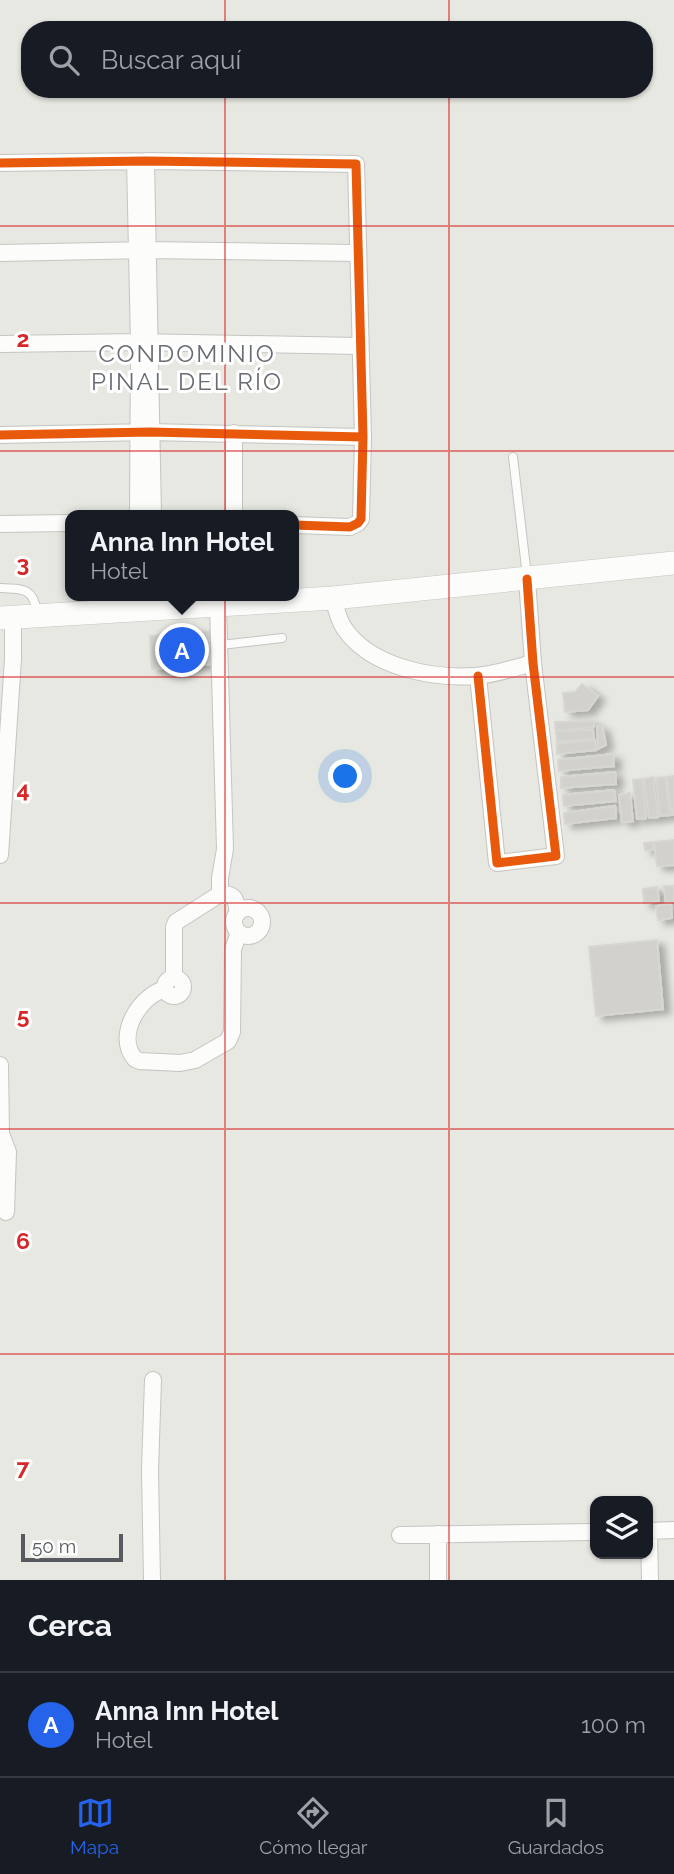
<!DOCTYPE html>
<html lang="es">
<head>
<meta charset="utf-8">
<style>
  :root { --surface:#171b24; --page:#242831; --text:#f1f3f6; --muted:#9ea1a6; --line:#363941; --accent:#2563eb }
  body { margin:0; font-family:Raleway,sans-serif; background:var(--page); color:var(--text) }
  .controls { position:absolute; right:21px; bottom:21px; display:grid; overflow:hidden; border-radius:14px; box-shadow:0 2px 5px #0004 }
  .controls button { width:63px; height:63px; display:grid; place-items:center; padding:0; border:0; border-bottom:2px solid var(--line); background:var(--surface); color:var(--text); font:35px sans-serif }
  .scale { position:absolute; left:21px; bottom:18px; width:102px; box-sizing:border-box; padding-left:7px; border:4px solid #575b60; border-top:0; font-size:19px; line-height:24px; white-space:nowrap; color:#575b60; -webkit-text-stroke:5px #fff; paint-order:stroke }
  .you { position:absolute; left:346px; top:777px; width:24px; height:24px; margin:-18px; border:5px solid #fff; border-radius:50%; background:#1a73e8; box-shadow:0 0 0 10px #1a73e833 }
  .badge { display:grid; place-items:center; width:46px; height:46px; border-radius:50%; background:var(--accent); color:#fff; font-size:23px; font-weight:700 }
  .pin { position:absolute; translate:-50% -50%; border:4px solid #fff; box-shadow:0 2px 7px #0006 }
  .popup { position:absolute; left:65px; top:510px; width:234px; height:91px; box-sizing:border-box; display:grid; place-content:center; border-radius:14px; background:var(--surface); filter:drop-shadow(0 2px 5px #0005); font-size:23px; white-space:nowrap; color:var(--muted) }
  .popup b { font-size:26px; color:var(--text) }
  .popup::after { content:''; position:absolute; left:50%; top:100%; margin-left:-14px; border:14px solid transparent; border-top-color:var(--surface) }
  .list { margin:0; padding:0; list-style:none }
  h2 { display:flex; justify-content:space-between; align-items:center; height:91px; margin:0; padding:0 28px; font-size:30px }
  h2 small { font-size:23px; font-weight:400; color:var(--muted) }
  .list li { display:grid; grid-template-columns:46px 1fr auto; gap:21px; align-items:center; box-sizing:border-box; height:105px; padding:0 28px; border-top:2px solid var(--line) }
  .list b { display:block; font-size:26px; white-space:nowrap }
  .list p { margin:0; font-size:23px; white-space:nowrap; color:var(--muted) }
  .list em { font-size:23px; font-style:normal; color:var(--muted) }
  .icon { flex:none; width:38px; height:38px; fill:none; stroke:currentColor; stroke-width:2; stroke-linecap:round; stroke-linejoin:round }
  .map { position:relative; flex:none; width:674px; height:1580px; overflow:hidden }
  .search { position:absolute; background:var(--surface); box-shadow:0 2px 5px #0004; left:21px; right:21px; top:21px; height:77px; display:flex; align-items:center; gap:18px; box-sizing:border-box; padding:0 24px; border-radius:28px; color:var(--muted); font-size:26px }
  .sheet { height:196px; background:var(--surface) }
  nav { display:flex; justify-content:space-around; align-items:center; box-sizing:border-box; height:98px; border-top:2px solid var(--line); background:var(--surface); font-size:19px; color:var(--muted) }
  nav a { display:grid; justify-items:center; gap:4px }
  nav .on { color:var(--accent) }
  .map>svg:first-child { display:block }
</style>
</head>
<body>
<div class="map">
<svg width="674" height="1580" viewBox="0 0 674 1580">
  <defs>
    <filter id="shadow"><feDropShadow dx="7" dy="4.5" stdDeviation="3.5" flood-color="#0004"/></filter>
  </defs>
  <rect width="100%" height="100%" fill="#e8e8e2"/>
  <!-- building -->
  <path fill="#d2d1cd" stroke="#d8d6d1" stroke-width="2" filter="url(#shadow)" d="M211,631L214,664L152,669L150,636Z
    M582,684L598,696L588,710L565,712L563,693L575,692Z
    M594,721V727L556,731L555,722Z
    M597,726H602L606,745L598,749Z
    M593,730L594,738L557,742L556,731Z
    M595,740L596,750L557,754V744Z
    M613,754L614,766L559,771L558,760Z
    M615,772L616,784L561,788V777Z
    M674,776V815H672L667,777Z
    M653,777L658,817L649,818L644,779Z
    M665,777L670,815L660,816L656,778Z
    M642,779L646,818L637,819L633,780Z
    M614,790L616,801L564,806L563,795Z
    M630,793L633,821L622,822L619,795Z
    M615,806L616,818L565,824L564,813Z
    M674,840V865L657,866L654,842Z
    M653,842L654,850H645L644,843Z
    M664,886H674V902H666Z
    M657,887L659,901L644,903L643,889Z
    M671,904L672,918L658,920L656,906Z
    M657,940L663,1009L596,1016L589,947Z"/>
  <g fill="none" stroke-linecap="round" stroke-linejoin="round">
    <defs>
      <path id="lane" d="M513,457L527,576
        M0,588C22,589 33,587 37,612
        M221,645L282,638"/>
      <path id="street" d="M135,161L139,342L138,515
        M146,161L153,515
        M0,163L146,161L356,164L363,437L361,519L358,523L350,527L294,525
        M0,253L148,250L358,253
        M0,344L139,342L359,346
        M234,433V515
        M0,435L150,432L363,437
        M0,524L70,523
        M333,598C336,608 338,619 344,628C370,667 432,679 475,676C494,675 514,668 533,663
        M218,606L225,849L220,878V894
        M478,676L497,863L556,856L533,663L527,579
        M0,855L13,659V618
        M234 922a14 14 0 1 1 28 0a14 14 0 1 1-28 0Z
        M174,977V927L176,922L220,894C235,893 236,899 238,913
        M165 987a9 9 0 1 1 18 0a9 9 0 1 1-18 0Z
        M165,989C139,996 115,1036 135,1059L140,1061L180,1063L195,1060L228,1041L232,1032L233,949L239,933
        M0,1065L1,1134L8,1152L6,1212
        M648,1531L674,1530
        M649,1531L650,1580
        M438,1534V1580
        M400,1535L595,1532
        M152,1580L150,1470L153,1380"/>
      <path id="secondary" d="M0,618L333,598L674,563"/>
    </defs>
    <!-- lane casing -->
    <use href="#lane" stroke="#c4c4c3" stroke-width="10"/>
    <!-- street casing -->
    <use href="#street" stroke="#c4c4c3" stroke-width="18"/>
    <!-- secondary casing -->
    <use href="#secondary" stroke="#c4c5c4" stroke-width="24"/>
    <!-- lane -->
    <use href="#lane" stroke="#fcfcfb" stroke-width="8"/>
    <!-- street -->
    <use href="#street" stroke="#fcfcfb" stroke-width="16"/>
    <!-- secondary -->
    <use href="#secondary" stroke="#fcfcfb" stroke-width="23"/>
    <defs>
      <path id="cycleway" d="M0,163L146,161L356,164L363,437L361,519L358,523L350,527L294,525
        M0,435L150,432L363,437
        M478,676L497,863L556,856L533,663L527,579"/>
    </defs>
    <!-- cycleway casing -->
    <use href="#cycleway" stroke="#fff" stroke-width="13"/>
    <!-- cycleway -->
    <use href="#cycleway" stroke="#e8590c" stroke-width="9"/>
  </g>
  <!-- grid -->
  <path fill="none" stroke="#d62828" stroke-width="2" stroke-opacity="0.55" d="M225,0V30M449,0V30M225,89V1580M449,89V1580M0,226H674M0,451H674M0,677H674M0,903H674M0,1129H674M0,1354H674"/>
  <g text-anchor="middle" dominant-baseline="central" stroke-width="6" stroke-linejoin="round" paint-order="stroke">
    <!-- neighbourhood labels -->
    <g font-size="24" letter-spacing="2" fill="#686c73" stroke="#fff">
      <text x="187" y="353">CONDOMINIO<tspan x="187" dy="28">PINAL DEL RÍO</tspan></text>
    </g>
  </g>
  <g font-size="23" text-anchor="middle" font-weight="bold" fill="#d62828" stroke="#fff" stroke-width="6" stroke-linejoin="round" paint-order="stroke">
    <text x="23" y="347">2</text>
    <text x="23" y="572">3</text>
    <text x="23" y="798">4</text>
    <text x="23" y="1024">5</text>
    <text x="23" y="1249">6</text>
    <text x="23" y="1475">7</text>
  </g>
</svg>
<div class="controls">
<button><svg class="icon" aria-label="layers" viewBox="0 0 24 24"><path d="M12 4l9 5-9 5-9-5zM3 14l9 5 9-5"/></svg></button>
</div>
<div class="scale">50 m</div>
<div class="you"></div>
<div class="pin badge" style="left:182px;top:650px">A</div>
<div class="popup"><b>Anna Inn Hotel</b>Hotel</div>
<div class="search"><svg class="icon" aria-label="search" viewBox="0 0 24 24"><circle cx="10" cy="10" r="6"/><path d="M15 15l6 6"/></svg>Buscar aquí</div>
</div>
<section class="sheet">
<h2>Cerca<small></small></h2>
<ul class="list">
<li><span class="badge">A</span><div><b>Anna Inn Hotel</b><p>Hotel</p></div><em>100 m</em></li>
</ul>
</section>
<nav>
<a class="on"><svg class="icon" aria-label="map" viewBox="0 0 24 24"><path d="M3 6l6-2 6 2 6-2v14l-6 2-6-2-6 2zM9 4v14M15 6v14"/></svg>Mapa</a>
<a><svg class="icon" aria-label="directions" viewBox="0 0 24 24"><path d="M12 3l9 9-9 9-9-9zM9 14v-3h6M13 9l2 2-2 2"/></svg>Cómo llegar</a>
<a><svg class="icon" aria-label="saved" viewBox="0 0 24 24"><path d="M7 4h10v16l-5-4-5 4z"/></svg>Guardados</a>
</nav>
</body>
</html>
